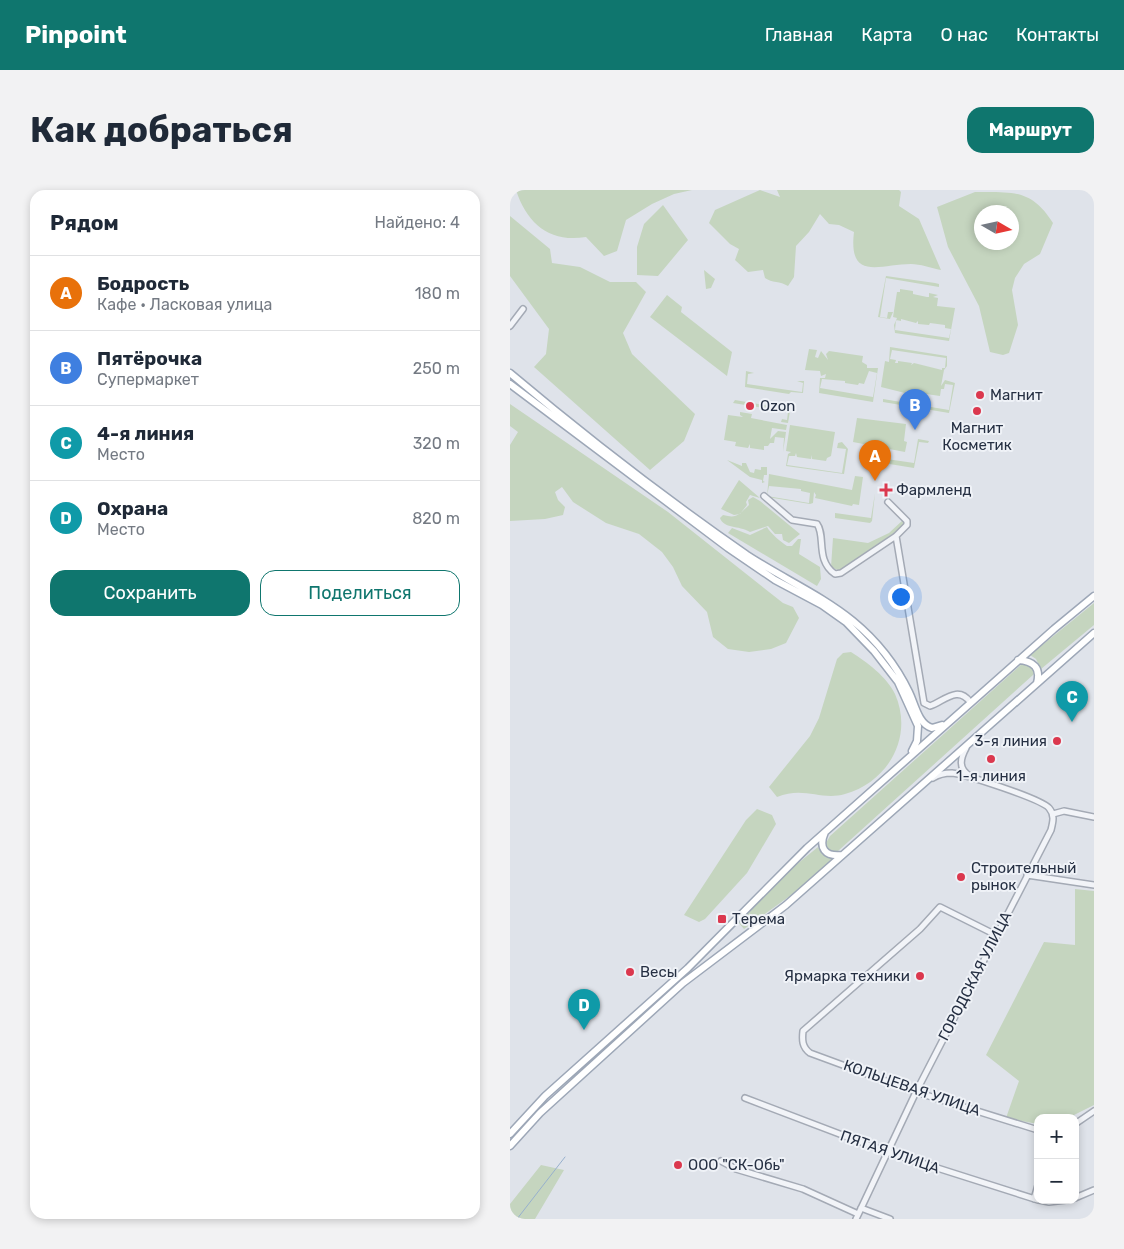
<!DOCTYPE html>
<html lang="ru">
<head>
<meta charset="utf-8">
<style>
  :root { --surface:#fff; --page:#f2f2f3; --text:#1f2937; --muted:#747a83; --line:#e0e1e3; --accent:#0f766e }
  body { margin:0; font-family:Rubik,sans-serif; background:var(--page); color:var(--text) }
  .controls { position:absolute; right:15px; bottom:15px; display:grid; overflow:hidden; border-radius:10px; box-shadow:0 2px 8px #0003 }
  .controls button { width:45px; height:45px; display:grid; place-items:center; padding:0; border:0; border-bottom:1px solid var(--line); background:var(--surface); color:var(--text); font:25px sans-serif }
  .compass { position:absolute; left:464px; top:15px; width:45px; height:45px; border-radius:50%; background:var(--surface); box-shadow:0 2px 8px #0003; rotate:99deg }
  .you { position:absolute; left:390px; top:406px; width:18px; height:18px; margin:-12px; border:4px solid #fff; border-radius:50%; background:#1a73e8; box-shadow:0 0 0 8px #1a73e833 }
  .badge { display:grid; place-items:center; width:32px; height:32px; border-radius:50%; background:var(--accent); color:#fff; font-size:16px; font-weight:700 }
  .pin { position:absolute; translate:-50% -41px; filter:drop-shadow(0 1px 2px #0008) }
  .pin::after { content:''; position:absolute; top:26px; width:18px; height:15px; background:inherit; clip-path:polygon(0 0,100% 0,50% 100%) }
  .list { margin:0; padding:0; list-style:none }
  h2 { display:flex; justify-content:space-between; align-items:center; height:65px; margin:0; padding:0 20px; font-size:21px }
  h2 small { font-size:16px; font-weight:400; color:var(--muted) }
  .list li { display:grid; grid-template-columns:32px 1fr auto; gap:15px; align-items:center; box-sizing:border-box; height:75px; padding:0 20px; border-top:1px solid var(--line) }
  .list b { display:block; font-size:19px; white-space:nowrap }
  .list p { margin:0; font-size:16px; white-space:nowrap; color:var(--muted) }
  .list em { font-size:16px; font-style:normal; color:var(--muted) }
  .actions { display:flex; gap:10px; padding:15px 20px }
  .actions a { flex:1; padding:11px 0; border:1px solid var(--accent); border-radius:15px; text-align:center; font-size:18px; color:var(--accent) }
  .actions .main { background:var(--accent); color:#fff }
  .map { position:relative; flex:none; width:584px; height:1029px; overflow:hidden; border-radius:15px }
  header { display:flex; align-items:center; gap:30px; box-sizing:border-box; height:70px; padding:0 25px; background:var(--accent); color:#fff }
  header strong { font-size:24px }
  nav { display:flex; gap:28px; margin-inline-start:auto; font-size:18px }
  .intro { display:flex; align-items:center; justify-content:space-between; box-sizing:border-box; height:120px; padding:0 30px }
  h1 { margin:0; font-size:35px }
  .button { padding:12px 22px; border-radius:15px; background:var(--accent); color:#fff; font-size:18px; font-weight:700 }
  main { display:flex; gap:30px; padding:0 30px }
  aside { flex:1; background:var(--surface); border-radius:15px; box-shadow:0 2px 8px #0003 }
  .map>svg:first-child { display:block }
</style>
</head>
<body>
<header>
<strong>Pinpoint</strong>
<nav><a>Главная</a><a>Карта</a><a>О нас</a><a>Контакты</a></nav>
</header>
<div class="intro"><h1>Как добраться</h1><a class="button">Маршрут</a></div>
<main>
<aside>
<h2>Рядом<small>Найдено: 4</small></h2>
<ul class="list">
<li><span class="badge" style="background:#e8710a">A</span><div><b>Бодрость</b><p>Кафе · Ласковая улица</p></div><em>180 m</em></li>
<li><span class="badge" style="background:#3f7fe0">B</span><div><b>Пятёрочка</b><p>Супермаркет</p></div><em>250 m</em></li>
<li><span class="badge" style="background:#0f9aa8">C</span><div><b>4-я линия</b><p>Место</p></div><em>320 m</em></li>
<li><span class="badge" style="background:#0f9aa8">D</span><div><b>Охрана</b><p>Место</p></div><em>820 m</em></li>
</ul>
<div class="actions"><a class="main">Сохранить</a><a>Поделиться</a></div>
</aside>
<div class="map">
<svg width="584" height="1029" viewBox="0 0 584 1029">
  <rect width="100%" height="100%" fill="#dfe3ea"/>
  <!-- green -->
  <path fill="#c5d5bf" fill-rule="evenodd" d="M6,0H182L164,4L142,14L116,30L107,61L94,66L76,47C40,53 17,34 6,0Z
    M250,0L270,7L267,0H389L391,2L389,16L409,29L431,80C421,78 410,74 401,74C370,74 338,92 344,42L329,35L319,34L310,24L299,42L286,56L284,87L278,96C270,91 262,93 255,88L253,80L238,82L225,70L229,59L220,54L199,33L205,20Z
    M465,2C505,2 522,0 543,33L530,64L514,74L505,88L502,100L508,135L499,163L493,165L480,162L469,116L438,57L427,17ZM472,22H502V52H472Z
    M153,15L178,50L148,86L127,85V57L134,34Z
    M0,26L40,59L42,73L70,77L100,92H126L136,102L113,143L122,164L185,224L174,251L140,280L24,177L36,164L39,139L0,86Z
    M194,80L205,89L201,98L196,99Z
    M376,86L425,93L429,94V97L376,88L370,127L377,128L378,122H383L380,129L368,127Z
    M390,99L403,101V104L417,107H419V103L428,105L423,107L428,108L427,116L445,118L439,151L385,143L384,135L387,128L383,127L387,102H390ZM391,129L406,133L408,131V134L419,135L420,133L435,135V138L441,139L439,148L385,140L386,130L391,131Z
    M157,105L172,117L171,122L222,162L217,186L140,127Z
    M380,157L437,166V176L434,180L431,196L435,190L445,193L439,223L373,212V209L439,220L443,195L435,194L434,199H431L430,206L396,201L395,203L371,197L375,171L379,172ZM382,160L436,168L435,178H432V180L404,173L401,175L402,173L388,171V173H385L386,170L380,169Z
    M299,159L307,160L305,167L308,168L311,161L318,170L316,164L319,161L353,166L352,172L357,175V178H368L363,212L309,203L310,188H315L316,184L311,186L310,181L295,180ZM359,181L367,183L363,207L310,198L312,189L335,191V193L348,195L349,193L354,194Z
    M236,181L244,183L238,184L237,194L292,202L293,193L287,191H294L293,203L281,202L279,204L235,197Z
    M225,210L278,219L280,221L278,233L271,232L272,229L277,230L278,222L223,213Z
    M0,214L158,322L273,413L283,417L289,428L276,453L261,459L239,462L218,459L203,447L197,422L172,396L163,377L152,362L129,344L96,333L63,312L52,297L45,302L48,310L55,317L53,325L35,329L0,331V255L8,242L0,236Z
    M230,222L242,224L241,228L277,235L276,240L262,238L260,249L268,241L276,242L273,262L274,248L265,247L264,253H260L258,256H254V260L240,258V254L238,258L225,256L226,252L214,250L218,225L233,227L230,225Z
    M347,228L396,234L394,251L397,252L395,262L343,252Z
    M280,235L325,242L321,266L317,268L316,271L302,269V265L301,269L287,267L286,263L285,266H279L277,275L332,283L336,259L327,258L328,253L332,252L338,259L334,284L276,276L278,264L281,262L276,261Z
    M408,249L419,251L418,253L409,252L404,278L349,269V265L404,273Z
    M217,270L232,276V273H236L240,282L244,283L245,279L251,280V277H257V285H254L253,291L255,292L252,293V290L240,287Z
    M259,284L342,300L345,286L353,287L349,315L343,314L342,316L305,308L306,305L304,302L303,313L300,314L257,307ZM259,296L291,299V301L300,303L299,313L257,306Z
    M229,290L250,308L240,305L236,312L237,315L230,324L224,325L211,319Z
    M365,303L362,331L360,333L325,328V323L361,328Z
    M243,307L250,311L290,344L279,353L273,350L272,344H265L258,336L240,342C228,335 214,339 210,328L213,325C228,329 229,324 239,315L238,310Z
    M393,330L395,331L392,337L330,381L321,377L323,348L358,353L379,343Z
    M257,337C260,343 272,353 277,356H282L288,349H291L289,364L310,377L311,389L307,396L218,343L222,338L240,345Z
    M584,413V435L531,479L526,469L520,465Z
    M341,462C357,472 377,487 385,504C404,547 378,592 335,604C311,611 294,596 267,607L259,597L300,546L309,528L327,469L333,463Z
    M513,473L521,474L525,481L523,485L328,661L322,662L318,659L316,653L320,646Z
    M247,619L262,625L266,634L237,683L195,729L189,732L174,725L236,630Z
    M308,657L312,664L323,669L284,703L234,739L228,732L281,679Z
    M565,699L584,701V915L558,928H528V934L496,928L509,891L476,865L534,752L565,755Z
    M31,975L54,980L25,1029H0V1014Z"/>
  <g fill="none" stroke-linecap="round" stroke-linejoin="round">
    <!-- stream -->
    <path stroke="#97b0cd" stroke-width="1" d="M7,1029L55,967"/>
    <defs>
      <path id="minor" d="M0,136L13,119
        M254,306L282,330L307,334C316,346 305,370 325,384L331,383L386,346L397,335V331L378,312
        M386,346L414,513L420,516C434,511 448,495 460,512
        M456,558C450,569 448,579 460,586
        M543,624L554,621L584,627
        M517,685L584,695
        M486,745L430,717L410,739L293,841C292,850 292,857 300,863L406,902L528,940
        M235,908L377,962L528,1010
        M565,934L584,921
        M211,971L226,979L293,999L348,1024
        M565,1008L584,1000
        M524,1009L528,995
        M529,1010L539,1012L556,1010
        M351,1018L380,1029
        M346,1029L406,902L541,640C543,632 545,625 539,618C531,609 455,584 442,583C435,583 429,584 423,588"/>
      <path id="major" d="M0,183C76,247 155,308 237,365C272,388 311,405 343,431C366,450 386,475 399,502C405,514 408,534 422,538L432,535
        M0,194L218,358L265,390L312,415L336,432L364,461L388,492L408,536L407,551L402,561
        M508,470C524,471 531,478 527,493
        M315,642C308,658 315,667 332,665
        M0,944L35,906L178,778L297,658L544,439L584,406
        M0,956L30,923L173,793L276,715L584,443"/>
    </defs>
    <!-- minor casing -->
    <use href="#minor" stroke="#a4aab5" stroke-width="8"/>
    <!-- major casing -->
    <use href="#major" stroke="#9da7b7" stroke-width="9"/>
    <!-- minor -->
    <use href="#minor" stroke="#f2f4f8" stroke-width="5"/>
    <!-- major -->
    <use href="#major" stroke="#fff" stroke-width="6"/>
  </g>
  <!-- markers -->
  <g fill="#db384e" stroke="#eff2f7" stroke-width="2">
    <circle cx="470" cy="205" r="5"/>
    <circle cx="240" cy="216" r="5"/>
    <circle cx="467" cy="221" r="5"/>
    <path d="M373.5 292.5h5v5h5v5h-5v5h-5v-5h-5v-5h5z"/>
    <circle cx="547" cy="551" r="5"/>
    <circle cx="481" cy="569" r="5"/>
    <circle cx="451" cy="687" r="5"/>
    <rect x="207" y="724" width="10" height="10" rx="2.5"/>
    <circle cx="120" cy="782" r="5"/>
    <circle cx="410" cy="786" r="5"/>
    <circle cx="168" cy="975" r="5"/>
  </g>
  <g text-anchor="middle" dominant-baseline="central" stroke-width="4" stroke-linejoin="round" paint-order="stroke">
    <!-- poi labels -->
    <g font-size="15" fill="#263043" stroke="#eff2f7" text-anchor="start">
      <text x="480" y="205">Магнит</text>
      <text x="250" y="216">Ozon</text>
      <text x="467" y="238" text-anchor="middle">Магнит<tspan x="467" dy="17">Косметик</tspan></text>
      <text x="386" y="300">Фармленд</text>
      <text x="537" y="551" text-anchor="end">3-я линия</text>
      <text x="481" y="586" text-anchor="middle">1-я линия</text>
      <text x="461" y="678">Строительный<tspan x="461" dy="17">рынок</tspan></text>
      <text x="222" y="729">Терема</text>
      <text x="130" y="782">Весы</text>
      <text x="400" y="786" text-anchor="end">Ярмарка техники</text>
      <text x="178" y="975">ООО "СК-Обь"</text>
    </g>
    <!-- street labels -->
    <g font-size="15" fill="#263043" stroke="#eff2f7">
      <text transform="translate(465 786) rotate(-63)">ГОРОДСКАЯ УЛИЦА</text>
      <text transform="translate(402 898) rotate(19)">КОЛЬЦЕВАЯ УЛИЦА</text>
      <text transform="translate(380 962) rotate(19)">ПЯТАЯ УЛИЦА</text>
    </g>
  </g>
</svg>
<div class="controls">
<button>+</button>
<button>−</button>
</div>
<svg class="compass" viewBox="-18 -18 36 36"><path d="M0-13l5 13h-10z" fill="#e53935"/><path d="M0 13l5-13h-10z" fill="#747a83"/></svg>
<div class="you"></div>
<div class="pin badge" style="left:365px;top:291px;background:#e8710a">A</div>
<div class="pin badge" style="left:405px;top:240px;background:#3f7fe0">B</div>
<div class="pin badge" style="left:562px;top:532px;background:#0f9aa8">C</div>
<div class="pin badge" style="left:74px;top:840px;background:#0f9aa8">D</div>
</div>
</main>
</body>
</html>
